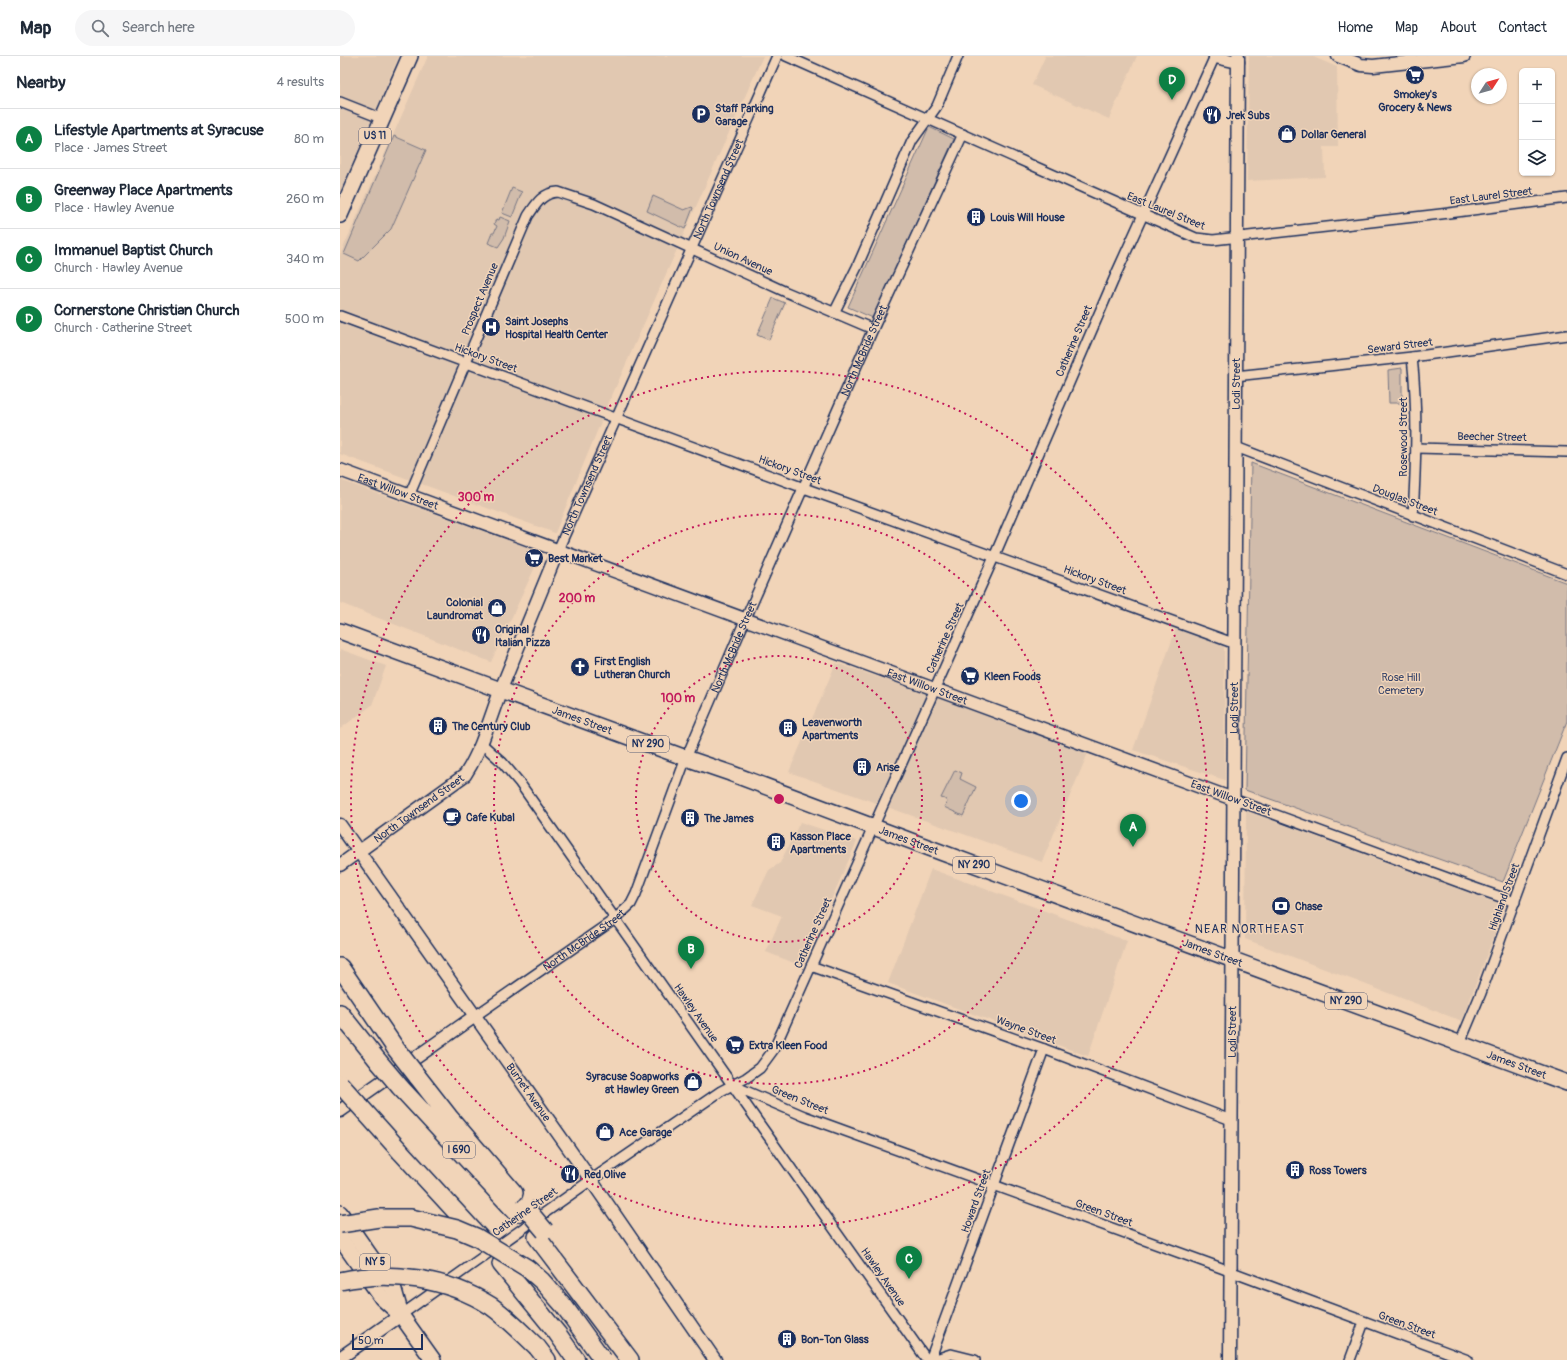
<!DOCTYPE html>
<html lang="en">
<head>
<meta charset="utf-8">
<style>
  :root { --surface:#fff; --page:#f6f6f7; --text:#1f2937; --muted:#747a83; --line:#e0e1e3; --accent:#0b8043 }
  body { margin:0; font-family:Pangolin,sans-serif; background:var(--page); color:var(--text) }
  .controls { position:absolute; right:12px; top:12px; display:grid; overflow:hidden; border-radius:6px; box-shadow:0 1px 3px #0004 }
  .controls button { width:36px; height:36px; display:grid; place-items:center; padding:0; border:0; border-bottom:1px solid var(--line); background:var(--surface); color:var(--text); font:20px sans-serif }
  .compass { position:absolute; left:1131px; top:12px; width:36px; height:36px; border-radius:50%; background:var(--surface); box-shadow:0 1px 3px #0004; rotate:54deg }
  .scale { position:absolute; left:12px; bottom:10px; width:71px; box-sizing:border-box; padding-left:4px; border:2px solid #1b2f5e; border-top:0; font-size:11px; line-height:14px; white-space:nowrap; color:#1b2f5e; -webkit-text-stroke:3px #f1d4b8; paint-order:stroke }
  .you { position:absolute; left:681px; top:745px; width:14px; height:14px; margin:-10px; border:3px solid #fff; border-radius:50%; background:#1a73e8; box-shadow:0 0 0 6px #1a73e833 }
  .badge { display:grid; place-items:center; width:26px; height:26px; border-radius:50%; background:var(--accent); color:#fff; font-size:13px; font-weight:700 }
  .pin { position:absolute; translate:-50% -33px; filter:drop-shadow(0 1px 2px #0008) }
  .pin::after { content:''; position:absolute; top:21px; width:14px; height:12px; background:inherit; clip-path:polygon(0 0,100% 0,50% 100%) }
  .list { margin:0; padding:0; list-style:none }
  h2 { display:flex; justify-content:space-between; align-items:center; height:52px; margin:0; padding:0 16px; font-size:17px }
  h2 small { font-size:13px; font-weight:400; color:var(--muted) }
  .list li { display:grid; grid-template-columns:26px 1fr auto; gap:12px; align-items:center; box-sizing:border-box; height:60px; padding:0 16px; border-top:1px solid var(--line) }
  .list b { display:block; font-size:15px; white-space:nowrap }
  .list p { margin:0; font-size:13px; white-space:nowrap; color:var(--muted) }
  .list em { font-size:13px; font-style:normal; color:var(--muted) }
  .icon { flex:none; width:22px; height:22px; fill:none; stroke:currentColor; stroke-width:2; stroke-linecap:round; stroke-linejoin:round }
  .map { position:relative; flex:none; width:1227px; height:1304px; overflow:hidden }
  header { display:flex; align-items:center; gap:24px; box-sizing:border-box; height:56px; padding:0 20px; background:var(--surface); border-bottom:1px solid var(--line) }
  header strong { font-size:19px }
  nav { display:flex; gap:22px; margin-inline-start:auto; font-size:14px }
  .search { width:280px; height:36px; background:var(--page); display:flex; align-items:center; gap:10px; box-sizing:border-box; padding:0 14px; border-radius:22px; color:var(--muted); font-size:15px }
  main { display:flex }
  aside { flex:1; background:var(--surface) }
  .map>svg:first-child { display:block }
</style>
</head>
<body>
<header>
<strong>Map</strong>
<div class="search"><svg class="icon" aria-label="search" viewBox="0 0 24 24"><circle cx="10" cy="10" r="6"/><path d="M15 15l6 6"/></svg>Search here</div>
<nav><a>Home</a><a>Map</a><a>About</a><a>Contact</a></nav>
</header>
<main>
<aside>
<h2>Nearby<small>4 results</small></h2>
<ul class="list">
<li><span class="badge">A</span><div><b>Lifestyle Apartments at Syracuse</b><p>Place · James Street</p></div><em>80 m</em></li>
<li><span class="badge">B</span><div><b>Greenway Place Apartments</b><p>Place · Hawley Avenue</p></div><em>260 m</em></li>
<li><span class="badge">C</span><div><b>Immanuel Baptist Church</b><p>Church · Hawley Avenue</p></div><em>340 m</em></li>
<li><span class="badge">D</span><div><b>Cornerstone Christian Church</b><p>Church · Catherine Street</p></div><em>500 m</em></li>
</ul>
</aside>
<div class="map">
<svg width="1227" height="1304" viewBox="0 0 1227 1304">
  <rect width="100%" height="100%" fill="#f1d4b8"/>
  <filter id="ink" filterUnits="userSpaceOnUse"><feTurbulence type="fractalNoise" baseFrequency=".025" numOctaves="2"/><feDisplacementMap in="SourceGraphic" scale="8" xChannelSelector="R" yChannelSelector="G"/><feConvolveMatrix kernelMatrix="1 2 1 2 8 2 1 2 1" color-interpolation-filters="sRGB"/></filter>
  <g filter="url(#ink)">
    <!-- built -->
    <path fill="#e1c8b1" d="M0,0H59L0,136Z
      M88,0H423L270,344L215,477L0,398V199Z
      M704,0H797L769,63L692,29L705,1Z
      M909,0H971L997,11L998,91H984L985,121L907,125Z
      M0,424L202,496L151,606L0,547Z
      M837,570L884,590L885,724L793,694Z
      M0,593L46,610L32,649L0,673Z
      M496,607L600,642L748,697L702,806L449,716Z
      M906,755L1165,850L1122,965L905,883Z
      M460,766L517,785L462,910L426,896L442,860L412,849L429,814L440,807Z
      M591,813L787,885L748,1000L548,927Z"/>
    <!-- green -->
    <path fill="#d1bcab" stroke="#767684" d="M589,71L614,83L533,262L508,251Z
      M54,80L86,94L51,173L19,205L4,198Z
      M172,132L182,136L172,161L162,157Z
      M313,140L344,154L352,151L353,152L345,173L307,155Z
      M160,161L170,165L164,182L158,191L148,187L152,177H154L157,170L154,168L156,163L159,164Z
      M433,242L445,247L429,284L417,279Z
      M1062,312V347H1049L1048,314Z
      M911,407L1227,527V665L1163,826L905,734Z
      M615,714L622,717L620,723L636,731L623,760L604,751L607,746L605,743L601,742Z"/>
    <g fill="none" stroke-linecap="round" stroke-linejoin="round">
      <defs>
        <g id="minor">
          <path d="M446,0L856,182L873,184L1101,158L1227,142"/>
          <path d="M0,46L43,63"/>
          <path d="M494,257L517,211L572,85L597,50L618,0"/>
          <path d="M0,260L464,432L893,587"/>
          <path d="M1072,301C1078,354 1076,407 1073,460"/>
          <path d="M895,320L1072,301L1227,279"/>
          <path d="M896,391L1227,518"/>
          <path d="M1076,392L1227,396"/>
          <path d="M69,440L188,160C196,148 202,137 218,136L254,148L446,236L533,273"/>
          <path id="s1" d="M218,494L437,0"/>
          <path d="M141,687L162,706L179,726L421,1070L587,1304"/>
          <path d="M893,743L1132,831L1175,846"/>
          <path d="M471,910L704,993L891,1064"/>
          <path id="s2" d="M135,960L275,863L291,848L296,838L346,702L406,562L533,273L623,78"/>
          <path d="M1120,987L1141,937L1227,702"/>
          <path d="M392,1029L464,1060L876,1210L1128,1304"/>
          <path d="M61,1259L251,1124L381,1035L406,1022L420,1012L434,993L654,501L777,216L875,0"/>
          <path d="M590,1304L704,993"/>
          <path d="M593,1304L611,1298L635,1304"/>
          <path d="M1010,1304L1024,1266"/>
        </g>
        <g id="tertiary">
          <path d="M998,0L1021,9L1033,10L1124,0"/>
          <path d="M875,1L898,6"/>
          <path id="s3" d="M0,414L893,743"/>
          <path id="s4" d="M0,769L251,1124L375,1304"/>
          <path id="s5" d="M0,809L125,719C142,693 150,662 161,633C180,586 199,540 218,494"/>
          <path d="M0,1055L135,960"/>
          <path d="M0,1302L61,1259"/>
          <path id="s6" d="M890,1304L898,0"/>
        </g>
        <g id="primary">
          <path d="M0,159L70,0"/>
          <path id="s7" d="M0,575L346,702L390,717L603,797L1227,1027"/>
          <path d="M0,1157L54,1234L61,1259"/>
          <path d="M0,1182L42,1242L61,1259L93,1304"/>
        </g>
        <path id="motorway" d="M0,911L56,993
          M0,957L39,1006
          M77,1020L109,1061L174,1137
          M60,1031L177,1157
          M60,1095L140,1182
          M197,1181L290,1304
          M161,1208L217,1277L236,1304
          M197,1291L207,1304"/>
      </defs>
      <!-- minor casing -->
      <use href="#minor" stroke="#1b2f5e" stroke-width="12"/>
      <!-- tertiary casing -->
      <use href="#tertiary" stroke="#1b2f5e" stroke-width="15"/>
      <!-- primary casing -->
      <use href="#primary" stroke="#1b2f5e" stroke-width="18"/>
      <!-- motorway casing -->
      <use href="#motorway" stroke="#1b2f5e" stroke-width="20"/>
      <!-- minor -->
      <use href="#minor" stroke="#f1d4b8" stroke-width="9"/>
      <!-- tertiary -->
      <use href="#tertiary" stroke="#f1d4b8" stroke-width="12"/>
      <!-- primary -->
      <use href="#primary" stroke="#f1d4b8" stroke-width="15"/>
      <!-- motorway -->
      <use href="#motorway" stroke="#f1d4b8" stroke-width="17"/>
      <defs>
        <path id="motorway-bridge" d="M56,993L77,1020
          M39,1006L60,1031
          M0,1028L60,1095
          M185,1151L205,1175
          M0,1168L39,1162H71L117,1173L136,1181L187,1212L202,1225L224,1250L263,1304
          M0,1225C50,1214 107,1222 151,1250C168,1262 182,1277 197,1291"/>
      </defs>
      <!-- motorway-bridge casing -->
      <use href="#motorway-bridge" stroke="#1b2f5e" stroke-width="20" stroke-linecap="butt"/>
      <!-- motorway-bridge -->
      <use href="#motorway-bridge" stroke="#f1d4b8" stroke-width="17"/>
    </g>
  </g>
  <!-- distance rings -->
  <g fill="none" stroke="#c2185b" stroke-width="2" stroke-dasharray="2 4">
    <circle cx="439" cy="743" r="143"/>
    <circle cx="439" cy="743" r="285"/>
    <circle cx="439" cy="743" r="428"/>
  </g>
  <!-- icons -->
  <defs>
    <symbol id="supermarket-disc" viewBox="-11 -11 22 22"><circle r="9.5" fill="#1b2f5e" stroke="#f1d4b8"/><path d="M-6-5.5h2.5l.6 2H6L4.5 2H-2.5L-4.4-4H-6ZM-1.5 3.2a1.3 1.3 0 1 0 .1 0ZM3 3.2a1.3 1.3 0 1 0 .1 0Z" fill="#fff"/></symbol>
    <symbol id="parking-disc" viewBox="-11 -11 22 22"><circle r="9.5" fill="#1b2f5e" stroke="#f1d4b8"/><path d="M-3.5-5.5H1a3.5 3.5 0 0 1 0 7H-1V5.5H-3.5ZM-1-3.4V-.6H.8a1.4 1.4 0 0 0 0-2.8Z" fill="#fff"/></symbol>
    <symbol id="restaurant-disc" viewBox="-11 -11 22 22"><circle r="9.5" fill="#1b2f5e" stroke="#f1d4b8"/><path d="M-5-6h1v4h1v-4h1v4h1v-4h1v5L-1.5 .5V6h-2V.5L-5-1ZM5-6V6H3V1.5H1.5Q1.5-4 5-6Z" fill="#fff"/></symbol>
    <symbol id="shop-disc" viewBox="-11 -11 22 22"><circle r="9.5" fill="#1b2f5e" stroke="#f1d4b8"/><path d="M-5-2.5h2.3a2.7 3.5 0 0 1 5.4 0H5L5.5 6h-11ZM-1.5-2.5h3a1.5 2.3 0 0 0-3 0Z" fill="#fff"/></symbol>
    <symbol id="building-disc" viewBox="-11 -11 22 22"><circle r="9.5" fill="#1b2f5e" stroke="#f1d4b8"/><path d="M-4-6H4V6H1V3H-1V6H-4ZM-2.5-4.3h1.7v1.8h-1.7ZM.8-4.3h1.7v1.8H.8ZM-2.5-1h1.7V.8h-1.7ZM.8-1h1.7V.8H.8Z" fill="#fff"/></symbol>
    <symbol id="hospital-disc" viewBox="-11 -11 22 22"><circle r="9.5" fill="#1b2f5e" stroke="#f1d4b8"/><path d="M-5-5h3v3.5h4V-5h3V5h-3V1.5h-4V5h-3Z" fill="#fff"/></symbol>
    <symbol id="church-disc" viewBox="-11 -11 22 22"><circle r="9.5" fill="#1b2f5e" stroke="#f1d4b8"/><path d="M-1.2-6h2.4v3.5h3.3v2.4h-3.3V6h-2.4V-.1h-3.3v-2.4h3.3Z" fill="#fff"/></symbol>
    <symbol id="cafe-disc" viewBox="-11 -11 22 22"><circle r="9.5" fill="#1b2f5e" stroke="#f1d4b8"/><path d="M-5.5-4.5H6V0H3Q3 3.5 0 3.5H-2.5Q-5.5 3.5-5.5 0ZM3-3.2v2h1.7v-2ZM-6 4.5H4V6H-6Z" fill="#fff"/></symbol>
    <symbol id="bank-disc" viewBox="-11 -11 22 22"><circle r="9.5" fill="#1b2f5e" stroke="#f1d4b8"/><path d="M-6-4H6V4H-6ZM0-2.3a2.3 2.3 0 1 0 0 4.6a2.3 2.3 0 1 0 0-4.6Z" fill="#fff"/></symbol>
  </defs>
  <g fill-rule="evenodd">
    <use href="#supermarket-disc" x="1064" y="8" width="22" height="22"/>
    <use href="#parking-disc" x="350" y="47" width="22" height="22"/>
    <use href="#restaurant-disc" x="861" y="48" width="22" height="22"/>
    <use href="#shop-disc" x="936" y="67" width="22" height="22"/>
    <use href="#building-disc" x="625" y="150" width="22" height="22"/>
    <use href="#hospital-disc" x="140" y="260" width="22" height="22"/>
    <use href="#supermarket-disc" x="183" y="491" width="22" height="22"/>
    <use href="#shop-disc" x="146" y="541" width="22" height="22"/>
    <use href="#restaurant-disc" x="130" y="568" width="22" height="22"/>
    <use href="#church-disc" x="229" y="600" width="22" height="22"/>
    <use href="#supermarket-disc" x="619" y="609" width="22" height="22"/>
    <use href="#building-disc" x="87" y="659" width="22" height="22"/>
    <use href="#building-disc" x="437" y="661" width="22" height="22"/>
    <use href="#building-disc" x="511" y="700" width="22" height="22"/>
    <use href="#cafe-disc" x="101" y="750" width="22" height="22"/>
    <use href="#building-disc" x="339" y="751" width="22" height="22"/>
    <use href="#building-disc" x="425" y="775" width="22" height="22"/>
    <use href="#bank-disc" x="930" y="839" width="22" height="22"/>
    <use href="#supermarket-disc" x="384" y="978" width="22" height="22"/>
    <use href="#shop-disc" x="342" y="1015" width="22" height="22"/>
    <use href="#shop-disc" x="254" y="1065" width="22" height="22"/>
    <use href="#building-disc" x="944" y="1103" width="22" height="22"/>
    <use href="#restaurant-disc" x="219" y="1107" width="22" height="22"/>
    <use href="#building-disc" x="436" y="1272" width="22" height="22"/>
  </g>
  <g text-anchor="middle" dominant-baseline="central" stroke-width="3" stroke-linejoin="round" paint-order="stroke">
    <!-- shield labels -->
    <g fill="#f1d4b8" stroke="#5b6079" stroke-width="1">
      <rect x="19" y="72" width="32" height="16" rx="3"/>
      <rect x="287" y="680" width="42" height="16" rx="3"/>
      <rect x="613" y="801" width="42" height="16" rx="3"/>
      <rect x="985" y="937" width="42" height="16" rx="3"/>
      <rect x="103" y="1086" width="32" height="16" rx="3"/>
      <rect x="20" y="1198" width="30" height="16" rx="3"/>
    </g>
    <g font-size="10" font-weight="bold" fill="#1b2f5e">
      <text x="35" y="80">US 11</text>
      <text x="308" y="688">NY 290</text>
      <text x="634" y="809">NY 290</text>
      <text x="1006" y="945">NY 290</text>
      <text x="119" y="1094">I 690</text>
      <text x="35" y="1206">NY 5</text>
    </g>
    <!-- poi labels -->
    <g font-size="11" font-weight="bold" fill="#1b2f5e" stroke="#f1d4b8" text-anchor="start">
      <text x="1075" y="38" text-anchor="middle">Smokey's<tspan x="1075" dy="13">Grocery &amp; News</tspan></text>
      <text x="375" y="52">Staff Parking<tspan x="375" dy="13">Garage</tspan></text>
      <text x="886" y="59">Jrek Subs</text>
      <text x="961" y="78">Dollar General</text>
      <text x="650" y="161">Louis Will House</text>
      <text x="165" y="265">Saint Josephs<tspan x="165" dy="13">Hospital Health Center</tspan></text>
      <text x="208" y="502">Best Market</text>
      <text x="143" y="546" text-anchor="end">Colonial<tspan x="143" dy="13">Laundromat</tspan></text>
      <text x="155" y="573">Original<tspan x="155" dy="13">Italian Pizza</tspan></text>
      <text x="254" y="605">First English<tspan x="254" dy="13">Lutheran Church</tspan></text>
      <text x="644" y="620">Kleen Foods</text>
      <text x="462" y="666">Leavenworth<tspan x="462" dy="13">Apartments</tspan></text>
      <text x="112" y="670">The Century Club</text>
      <text x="536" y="711">Arise</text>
      <text x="126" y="761">Cafe Kubal</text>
      <text x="364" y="762">The James</text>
      <text x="450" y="780">Kasson Place<tspan x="450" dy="13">Apartments</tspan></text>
      <text x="955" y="850">Chase</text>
      <text x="409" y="989">Extra Kleen Food</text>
      <text x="339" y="1020" text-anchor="end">Syracuse Soapworks<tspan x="339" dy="13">at Hawley Green</tspan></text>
      <text x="279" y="1076">Ace Garage</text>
      <text x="969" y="1114">Ross Towers</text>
      <text x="244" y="1118">Red Olive</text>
      <text x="461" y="1283">Bon-Ton Glass</text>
    </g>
    <!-- street labels -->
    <g font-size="11" fill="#1b2f5e" stroke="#f1d4b8">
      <text stroke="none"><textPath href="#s1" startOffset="395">North Townsend Street</textPath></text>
      <text transform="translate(1151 140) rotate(-7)">East Laurel Street</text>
      <text transform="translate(826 155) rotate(22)">East Laurel Street</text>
      <text transform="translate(403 203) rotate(25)">Union Avenue</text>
      <text transform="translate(140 243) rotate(-67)">Prospect Avenue</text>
      <text transform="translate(734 285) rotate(-67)">Catherine Street</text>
      <text transform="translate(1060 290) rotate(-7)">Seward Street</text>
      <text stroke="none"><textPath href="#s2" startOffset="793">North McBride Street</textPath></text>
      <text transform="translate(146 302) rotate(20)">Hickory Street</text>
      <text stroke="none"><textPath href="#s6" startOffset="976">Lodi Street</textPath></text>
      <text transform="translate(1063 381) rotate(-90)">Rosewood Street</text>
      <text transform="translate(1152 381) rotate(1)">Beecher Street</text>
      <text transform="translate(450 414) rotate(20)">Hickory Street</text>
      <text stroke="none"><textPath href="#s1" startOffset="71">North Townsend Street</textPath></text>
      <text stroke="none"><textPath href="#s3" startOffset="62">East Willow Street</textPath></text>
      <text transform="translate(1065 444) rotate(21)">Douglas Street</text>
      <text transform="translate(755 524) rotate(20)">Hickory Street</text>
      <text transform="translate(605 582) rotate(-66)">Catherine Street</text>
      <text stroke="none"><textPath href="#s2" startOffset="469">North McBride Street</textPath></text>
      <text stroke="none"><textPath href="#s3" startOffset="626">East Willow Street</textPath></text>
      <text stroke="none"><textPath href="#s6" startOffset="652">Lodi Street</textPath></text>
      <text stroke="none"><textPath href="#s7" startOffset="258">James Street</textPath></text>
      <text transform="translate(891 742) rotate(20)">East Willow Street</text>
      <text stroke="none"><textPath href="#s5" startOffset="97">North Townsend Street</textPath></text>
      <text stroke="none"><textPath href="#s7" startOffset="606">James Street</textPath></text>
      <text transform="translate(1164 841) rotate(-70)">Highland Street</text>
      <text transform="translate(473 877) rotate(-66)">Catherine Street</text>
      <text stroke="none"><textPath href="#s2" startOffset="133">North McBride Street</textPath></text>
      <text stroke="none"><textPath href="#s7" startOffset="930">James Street</textPath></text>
      <text transform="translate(356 957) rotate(55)">Hawley Avenue</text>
      <text transform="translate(686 974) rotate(20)">Wayne Street</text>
      <text stroke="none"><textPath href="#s6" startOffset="328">Lodi Street</textPath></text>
      <text stroke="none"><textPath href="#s7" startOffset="1254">James Street</textPath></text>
      <text stroke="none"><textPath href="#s4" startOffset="327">Burnet Avenue</textPath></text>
      <text transform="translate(460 1044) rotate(22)">Green Street</text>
      <text transform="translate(636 1145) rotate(-70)">Howard Street</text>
      <text transform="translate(185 1156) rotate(-35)">Catherine Street</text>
      <text transform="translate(764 1157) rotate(20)">Green Street</text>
      <text transform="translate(543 1221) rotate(55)">Hawley Avenue</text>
      <text transform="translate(1067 1269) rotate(20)">Green Street</text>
    </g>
    <!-- park labels -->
    <g font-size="11" fill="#36446a" stroke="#f1d4b8">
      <text x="1061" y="621">Rose Hill<tspan x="1061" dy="13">Cemetery</tspan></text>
    </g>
    <!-- neighbourhood labels -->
    <g font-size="12" letter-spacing="1" fill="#1b2f5e" stroke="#f1d4b8">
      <text x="910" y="873">NEAR NORTHEAST</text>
    </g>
  </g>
  <circle cx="439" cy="743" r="6" fill="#c2185b" stroke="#f1d4b8" stroke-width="2"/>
  <g font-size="12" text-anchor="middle" font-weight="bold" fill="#c2185b" stroke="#f1d4b8" stroke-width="3" stroke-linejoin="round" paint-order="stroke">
    <text x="136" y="445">300 m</text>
    <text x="237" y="546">200 m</text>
    <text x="338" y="646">100 m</text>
  </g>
</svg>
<div class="controls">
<button>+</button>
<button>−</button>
<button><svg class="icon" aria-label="layers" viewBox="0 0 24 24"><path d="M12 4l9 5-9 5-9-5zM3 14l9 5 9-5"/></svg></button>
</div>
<svg class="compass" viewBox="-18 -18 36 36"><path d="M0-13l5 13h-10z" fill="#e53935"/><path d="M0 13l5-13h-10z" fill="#747a83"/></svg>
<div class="scale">50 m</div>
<div class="you"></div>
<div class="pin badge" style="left:793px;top:791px">A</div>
<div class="pin badge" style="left:351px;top:913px">B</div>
<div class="pin badge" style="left:569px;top:1223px">C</div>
<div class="pin badge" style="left:832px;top:44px">D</div>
</div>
</main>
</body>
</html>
